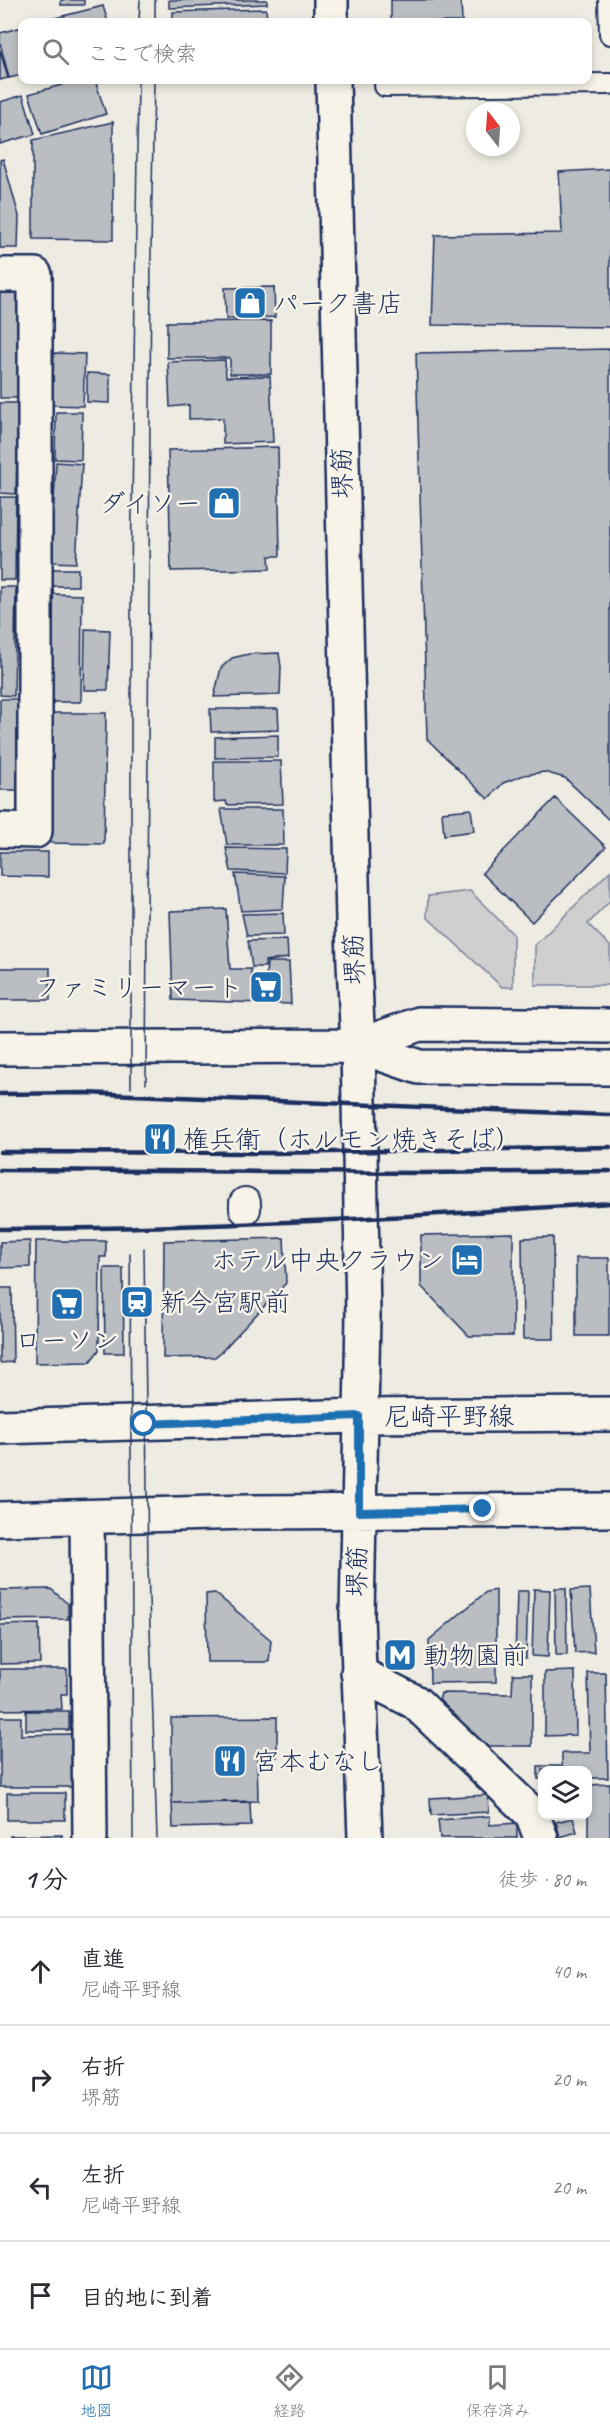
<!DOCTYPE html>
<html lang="ja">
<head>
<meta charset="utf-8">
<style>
  :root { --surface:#fff; --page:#f7f7f7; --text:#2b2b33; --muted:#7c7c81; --line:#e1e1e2; --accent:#1f6fb2 }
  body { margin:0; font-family:Caveat,"Klee One",sans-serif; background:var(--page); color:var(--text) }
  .controls { position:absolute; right:18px; bottom:18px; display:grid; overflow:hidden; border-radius:12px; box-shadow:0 3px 9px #0003 }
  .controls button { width:54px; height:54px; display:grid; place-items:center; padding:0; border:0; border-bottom:2px solid var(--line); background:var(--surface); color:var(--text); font:30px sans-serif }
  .compass { position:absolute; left:466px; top:102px; width:54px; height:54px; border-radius:50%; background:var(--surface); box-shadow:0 3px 9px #0003; rotate:343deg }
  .stop { position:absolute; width:18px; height:18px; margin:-14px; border:4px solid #1f6fb2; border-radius:50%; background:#fff }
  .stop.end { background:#1f6fb2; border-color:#fff; box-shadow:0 2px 6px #0008 }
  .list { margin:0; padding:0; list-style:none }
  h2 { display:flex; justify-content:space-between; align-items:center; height:78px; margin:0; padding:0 24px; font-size:26px }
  h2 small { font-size:20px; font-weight:400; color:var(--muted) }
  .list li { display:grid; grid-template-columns:39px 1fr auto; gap:18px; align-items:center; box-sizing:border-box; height:108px; padding:0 24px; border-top:2px solid var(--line) }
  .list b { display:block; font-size:22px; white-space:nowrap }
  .list p { margin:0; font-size:20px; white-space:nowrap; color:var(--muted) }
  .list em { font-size:20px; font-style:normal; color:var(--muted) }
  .icon { flex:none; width:33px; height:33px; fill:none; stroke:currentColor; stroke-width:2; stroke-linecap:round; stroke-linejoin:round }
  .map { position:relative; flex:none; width:610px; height:1838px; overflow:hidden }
  .search { position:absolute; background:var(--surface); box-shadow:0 3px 9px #0003; left:18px; right:18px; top:18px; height:66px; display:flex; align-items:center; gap:15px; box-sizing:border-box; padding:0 21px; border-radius:12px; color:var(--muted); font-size:22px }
  .sheet { height:510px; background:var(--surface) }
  nav { display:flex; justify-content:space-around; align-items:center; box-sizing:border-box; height:84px; border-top:2px solid var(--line); background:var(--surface); font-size:16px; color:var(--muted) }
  nav a { display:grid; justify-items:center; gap:3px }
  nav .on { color:var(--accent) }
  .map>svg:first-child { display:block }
</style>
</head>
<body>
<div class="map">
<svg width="610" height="1838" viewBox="0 0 610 1838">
  <rect width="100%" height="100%" fill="#eeebe2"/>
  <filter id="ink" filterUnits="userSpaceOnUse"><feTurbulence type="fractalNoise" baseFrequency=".0167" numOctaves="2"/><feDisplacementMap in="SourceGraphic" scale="12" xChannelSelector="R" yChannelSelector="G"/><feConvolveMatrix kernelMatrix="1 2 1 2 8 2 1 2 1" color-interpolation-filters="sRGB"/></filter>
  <g filter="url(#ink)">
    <!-- green -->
    <path fill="#cfcfcf" stroke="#757f96" stroke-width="1.5" d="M610,871V901L588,924L610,946V985H535V945Z
      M470,891L513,934V987H502L427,917L428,896Z"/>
    <!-- building -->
    <path fill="#babdc2" stroke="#1b2f5e" stroke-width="1.5" d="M61,0H84V5H61Z
      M169,0H267V4L169,8Z
      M391,0H461L462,22H391Z
      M103,6L108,22H39Z
      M266,9L267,22H173V12Z
      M22,27V75L9,78L0,43V33Z
      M0,50L8,78L0,80Z
      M79,80H95L106,114L42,134L29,94Z
      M23,95L35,134L0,144V102Z
      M113,122V240L33,239V140Z
      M3,159L19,216L18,248H0V160Z
      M610,169V327L432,325L435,235L562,233L559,172Z
      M0,283H21L18,398H0Z
      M274,287L275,317L226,319L225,288Z
      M271,321V374H230V358H167V322Z
      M610,349V821L565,778L544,772L524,775L503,783L488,799L427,739L416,353Z
      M54,353L85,354L83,406L52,405Z
      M225,360L226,377L270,376L273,442L223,444V418L189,419V405L170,407L168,362Z
      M87,373L110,374V403L87,402Z
      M0,403H18L16,494L0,493Z
      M56,412H82L81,460L55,459Z
      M278,447L280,556H269L270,569L171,571L168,450Z
      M56,462L82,464L76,563L51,562Z
      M0,497H16L15,580H0Z
      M53,569H78V586H52Z
      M0,587H16L14,696L0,695Z
      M53,594L82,595L81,702H53Z
      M85,629L110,630L108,690H84Z
      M279,653L281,667L280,695L214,697L221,668L232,658L249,654Z
      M0,699H18V790H0Z
      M210,709H278L279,730L211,732Z
      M53,713H106L104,844L51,843Z
      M278,735V757L215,758V737Z
      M214,761H281L283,804L227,805L226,801L214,802Z
      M555,798L606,847L532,922L482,873Z
      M221,809H283L284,845H227Z
      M471,809L474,831L444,835L442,812Z
      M226,848L286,849L285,873L231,871Z
      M0,852H48V877L0,876Z
      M235,874L285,876L283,909L241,911Z
      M226,909L230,969H251V976H266L267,962H289L291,1004L173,1000L170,911Z
      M283,913L284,935L247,936L242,914Z
      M287,940L288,958L265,961V967H252L248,941Z
      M0,968H50V1000H0Z
      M513,1233V1336H469L421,1286V1235Z
      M553,1237L554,1339H523L522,1238Z
      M284,1238L286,1283L221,1352L215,1357L163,1358L164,1241Z
      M30,1241V1267L0,1268V1242Z
      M36,1241H106V1257H100L99,1350L90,1362L35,1363Z
      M576,1258H609V1336H576Z
      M104,1268H123L124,1353H105Z
      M0,1288H12L13,1362L0,1363Z
      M555,1588H566L567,1655H556Z
      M51,1589L68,1604V1619L0,1620V1590Z
      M534,1589L550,1590L548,1657L532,1656Z
      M590,1589L594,1652L575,1653L571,1590Z
      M496,1590V1682L430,1683L429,1640L486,1592Z
      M517,1591H528L526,1658H515Z
      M215,1593L271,1640L269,1662H207L206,1594Z
      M39,1624L40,1663L0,1664V1625Z
      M0,1669H67V1694H61L62,1709L0,1710Z
      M575,1671L576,1735L545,1736V1672Z
      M588,1673H606L608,1778H588V1770H542V1779H538V1766H562V1753H590Z
      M513,1674H532V1746H482L439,1701L441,1693L512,1694Z
      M26,1711H69V1730H26Z
      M0,1717H21V1735L71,1734L72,1787H0Z
      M277,1717V1757H257L258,1801L172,1803L171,1718Z
      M610,1784V1838H588V1785Z
      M7,1793H65V1820H7Z
      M488,1795L489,1812L431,1815L430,1798Z
      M250,1802L251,1826L173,1828L172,1803Z
      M490,1816V1825L517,1823V1838H440L438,1820Z
      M573,1818L577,1832L560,1837L556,1822Z
      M62,1835V1838H10V1836Z"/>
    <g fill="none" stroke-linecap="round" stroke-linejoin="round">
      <defs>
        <path id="service" d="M609,0L610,34
          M385,86L610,84"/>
        <path id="pedestrian" d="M245,1203V1209"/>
        <path id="minor" d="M0,275H35V831L0,830
          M358,1046L419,1024L610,1026
          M87,1517L90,1838
          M358,1673L415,1702L532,1814L541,1838"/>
        <path id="tertiary" d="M331,0V22
          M333,80L354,963L358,1046L363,1315L357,1615L365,1838
          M0,1048L358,1046L419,1067L610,1068
          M0,1427L359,1416L610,1414
          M0,1519L248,1512L610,1510"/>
      </defs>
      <!-- service casing -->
      <use href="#service" stroke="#1b2f5e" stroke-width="24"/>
      <!-- pedestrian casing -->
      <use href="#pedestrian" stroke="#1b2f5e" stroke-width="34"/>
      <!-- minor casing -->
      <use href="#minor" stroke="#1b2f5e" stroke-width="38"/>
      <!-- tertiary casing -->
      <use href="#tertiary" stroke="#1b2f5e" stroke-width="38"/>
      <!-- service -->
      <use href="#service" stroke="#f7f3e8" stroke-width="20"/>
      <!-- pedestrian -->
      <use href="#pedestrian" stroke="#f7f3e8" stroke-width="30"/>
      <!-- minor -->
      <use href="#minor" stroke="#f7f3e8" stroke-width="33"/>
      <!-- tertiary -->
      <use href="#tertiary" stroke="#f7f3e8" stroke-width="33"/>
      <!-- tram -->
      <path stroke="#1b2f5e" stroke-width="1.5" d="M139,22L140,0
        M155,22V0
        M146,1084L151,248L154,80
        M131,1088V578L138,80
        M144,1248L148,1568L157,1838
        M130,1253L133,1838"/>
      <!-- rail -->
      <path stroke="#1b2f5e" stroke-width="4.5" d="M0,1094L85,1093L610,1115
        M0,1152L272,1153L610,1147
        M0,1170L423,1173L610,1171
        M0,1229C203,1229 407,1217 610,1203"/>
    </g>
  </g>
  <g fill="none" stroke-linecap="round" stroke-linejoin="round" filter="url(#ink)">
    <!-- route -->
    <path stroke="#1f6fb2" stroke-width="8" d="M144,1424L359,1416V1512L483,1509"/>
  </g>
  <!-- icons -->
  <defs>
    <symbol id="shop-square" viewBox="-11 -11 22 22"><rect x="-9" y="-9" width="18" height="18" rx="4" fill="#1f6fb2" stroke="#f7f3e8"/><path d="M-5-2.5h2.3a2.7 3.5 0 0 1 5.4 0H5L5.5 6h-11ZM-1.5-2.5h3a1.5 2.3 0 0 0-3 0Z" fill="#fff"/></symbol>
    <symbol id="supermarket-square" viewBox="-11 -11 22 22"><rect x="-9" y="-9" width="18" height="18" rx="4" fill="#1f6fb2" stroke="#f7f3e8"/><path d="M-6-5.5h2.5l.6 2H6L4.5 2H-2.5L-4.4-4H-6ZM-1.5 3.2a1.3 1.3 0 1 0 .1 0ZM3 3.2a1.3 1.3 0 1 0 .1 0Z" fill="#fff"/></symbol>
    <symbol id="restaurant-square" viewBox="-11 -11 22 22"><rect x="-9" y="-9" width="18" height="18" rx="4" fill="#1f6fb2" stroke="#f7f3e8"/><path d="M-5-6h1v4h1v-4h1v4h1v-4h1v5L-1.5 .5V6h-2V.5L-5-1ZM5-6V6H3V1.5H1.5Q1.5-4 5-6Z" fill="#fff"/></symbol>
    <symbol id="hotel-square" viewBox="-11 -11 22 22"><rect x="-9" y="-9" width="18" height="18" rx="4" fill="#1f6fb2" stroke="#f7f3e8"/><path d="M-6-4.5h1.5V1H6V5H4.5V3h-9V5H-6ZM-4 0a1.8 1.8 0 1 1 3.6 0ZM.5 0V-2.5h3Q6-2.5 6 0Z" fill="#fff"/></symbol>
    <symbol id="station-square" viewBox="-11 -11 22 22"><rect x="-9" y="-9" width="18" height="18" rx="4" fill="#1f6fb2" stroke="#f7f3e8"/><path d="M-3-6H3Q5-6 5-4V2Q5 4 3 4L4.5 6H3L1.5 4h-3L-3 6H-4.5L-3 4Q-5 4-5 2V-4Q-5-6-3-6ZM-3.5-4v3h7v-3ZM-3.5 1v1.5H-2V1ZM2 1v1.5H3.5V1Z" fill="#fff"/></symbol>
    <symbol id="metro-square" viewBox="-11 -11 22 22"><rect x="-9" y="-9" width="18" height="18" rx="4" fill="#1f6fb2" stroke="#f7f3e8"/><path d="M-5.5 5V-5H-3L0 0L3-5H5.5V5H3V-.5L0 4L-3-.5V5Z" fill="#fff"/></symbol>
  </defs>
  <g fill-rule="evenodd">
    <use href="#shop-square" x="231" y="284" width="38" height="38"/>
    <use href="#shop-square" x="205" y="484" width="38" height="38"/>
    <use href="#supermarket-square" x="247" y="968" width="38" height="38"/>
    <use href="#restaurant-square" x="141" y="1120" width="38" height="38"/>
    <use href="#hotel-square" x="448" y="1241" width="38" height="38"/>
    <use href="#station-square" x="118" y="1283" width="38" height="38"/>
    <use href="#supermarket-square" x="48" y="1285" width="38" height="38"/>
    <use href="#metro-square" x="381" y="1636" width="38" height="38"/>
    <use href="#restaurant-square" x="211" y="1742" width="38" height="38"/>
  </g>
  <g text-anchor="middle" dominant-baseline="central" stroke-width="5" stroke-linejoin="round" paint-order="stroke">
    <!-- poi labels -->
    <g font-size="26" fill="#1b2f5e" stroke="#f7f3e8" text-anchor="start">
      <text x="273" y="303">パーク書店</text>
      <text x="201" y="503" text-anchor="end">ダイソー</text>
      <text x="243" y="987" text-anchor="end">ファミリーマート</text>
      <text x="183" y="1139">権兵衛（ホルモン焼きそば）</text>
      <text x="444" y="1260" text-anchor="end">ホテル中央クラウン</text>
      <text x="160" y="1302">新今宮駅前</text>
      <text x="67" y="1340" text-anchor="middle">ローソン</text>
      <text x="423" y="1655">動物園前</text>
      <text x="253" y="1761">宮本むなし</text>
    </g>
    <!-- street labels -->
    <g font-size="26" fill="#1b2f5e" stroke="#f7f3e8">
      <text transform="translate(342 473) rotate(-91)">堺筋</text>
      <text transform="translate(354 959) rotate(-92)">堺筋</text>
      <text x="449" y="1416">尼崎平野線</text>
      <text transform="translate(357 1571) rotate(-89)">堺筋</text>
    </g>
  </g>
</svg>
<div class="controls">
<button><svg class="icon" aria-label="layers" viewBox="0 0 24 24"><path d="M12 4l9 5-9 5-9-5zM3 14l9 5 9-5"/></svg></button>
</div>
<svg class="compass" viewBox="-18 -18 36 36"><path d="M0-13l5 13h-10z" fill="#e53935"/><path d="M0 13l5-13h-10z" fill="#7c7c81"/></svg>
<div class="stop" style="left:144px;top:1424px"></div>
<div class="stop end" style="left:483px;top:1509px"></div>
<div class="search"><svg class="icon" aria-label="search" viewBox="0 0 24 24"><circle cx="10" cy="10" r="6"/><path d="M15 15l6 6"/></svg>ここで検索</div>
</div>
<section class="sheet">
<h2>1 分<small>徒歩 · 80 m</small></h2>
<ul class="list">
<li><svg class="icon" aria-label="ahead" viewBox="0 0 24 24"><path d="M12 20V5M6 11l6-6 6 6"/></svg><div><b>直進</b><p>尼崎平野線</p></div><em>40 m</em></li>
<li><svg class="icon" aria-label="right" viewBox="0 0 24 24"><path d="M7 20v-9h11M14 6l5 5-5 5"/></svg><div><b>右折</b><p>堺筋</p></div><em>20 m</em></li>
<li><svg class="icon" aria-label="left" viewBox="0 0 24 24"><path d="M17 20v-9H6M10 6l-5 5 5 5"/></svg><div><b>左折</b><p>尼崎平野線</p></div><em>20 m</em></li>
<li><svg class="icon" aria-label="arrive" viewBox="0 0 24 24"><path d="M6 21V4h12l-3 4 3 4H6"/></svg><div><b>目的地に到着</b></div></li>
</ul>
</section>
<nav>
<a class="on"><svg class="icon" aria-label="map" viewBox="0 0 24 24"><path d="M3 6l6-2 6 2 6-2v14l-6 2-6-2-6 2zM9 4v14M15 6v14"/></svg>地図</a>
<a><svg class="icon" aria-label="directions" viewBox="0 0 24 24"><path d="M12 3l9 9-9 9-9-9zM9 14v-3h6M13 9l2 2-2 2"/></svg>経路</a>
<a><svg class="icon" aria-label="saved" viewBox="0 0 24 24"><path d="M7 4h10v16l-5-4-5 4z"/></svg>保存済み</a>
</nav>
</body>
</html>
